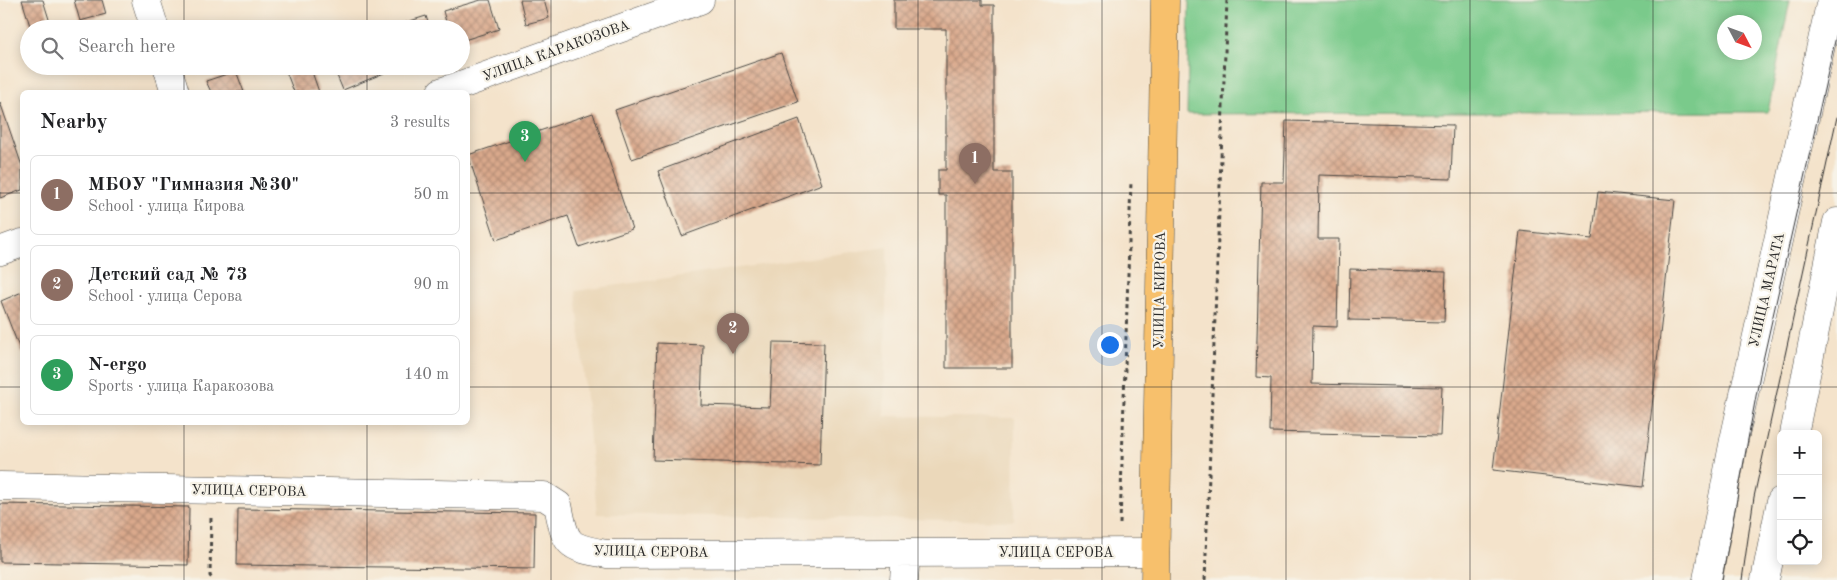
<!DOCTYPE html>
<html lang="en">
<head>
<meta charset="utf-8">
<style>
  :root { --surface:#fff; --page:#f2f2f2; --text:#202124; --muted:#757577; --line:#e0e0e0; --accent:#d1495b }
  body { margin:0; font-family:"Old Standard TT",serif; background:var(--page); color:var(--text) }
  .controls { position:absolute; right:15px; bottom:15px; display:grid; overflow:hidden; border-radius:8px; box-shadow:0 2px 12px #0003 }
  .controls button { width:45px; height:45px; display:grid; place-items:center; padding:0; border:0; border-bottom:1px solid var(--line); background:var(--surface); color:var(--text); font:25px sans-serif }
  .compass { position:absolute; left:1717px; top:15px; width:45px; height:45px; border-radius:50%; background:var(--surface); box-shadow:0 2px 12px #0003; rotate:131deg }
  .you { position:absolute; left:1109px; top:344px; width:18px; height:18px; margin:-12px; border:4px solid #fff; border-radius:50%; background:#1a73e8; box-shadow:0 0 0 8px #1a73e833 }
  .badge { display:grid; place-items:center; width:32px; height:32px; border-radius:50%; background:var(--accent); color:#fff; font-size:16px; font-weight:700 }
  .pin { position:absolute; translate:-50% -41px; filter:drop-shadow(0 1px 2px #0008) }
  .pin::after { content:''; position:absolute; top:26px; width:18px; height:15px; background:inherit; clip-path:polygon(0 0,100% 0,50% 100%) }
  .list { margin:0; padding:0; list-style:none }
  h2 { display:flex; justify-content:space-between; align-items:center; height:65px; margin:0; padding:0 20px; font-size:21px }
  h2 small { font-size:16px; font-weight:400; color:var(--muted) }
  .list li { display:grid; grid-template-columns:32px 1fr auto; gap:15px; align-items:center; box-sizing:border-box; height:80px; margin:0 10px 10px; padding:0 10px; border:1px solid var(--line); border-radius:8px }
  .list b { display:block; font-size:19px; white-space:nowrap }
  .list p { margin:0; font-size:16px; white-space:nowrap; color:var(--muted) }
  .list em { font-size:16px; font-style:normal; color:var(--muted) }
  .icon { flex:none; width:28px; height:28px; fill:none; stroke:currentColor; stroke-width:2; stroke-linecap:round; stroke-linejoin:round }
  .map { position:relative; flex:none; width:1837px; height:580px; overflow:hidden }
  .search { position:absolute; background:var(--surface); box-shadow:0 2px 12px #0003; left:20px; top:20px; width:450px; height:55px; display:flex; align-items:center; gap:12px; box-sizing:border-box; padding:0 18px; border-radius:28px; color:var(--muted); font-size:19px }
  .panel { position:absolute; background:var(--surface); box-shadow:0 2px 12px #0003; left:20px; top:90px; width:450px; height:335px; border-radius:8px }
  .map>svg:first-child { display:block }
</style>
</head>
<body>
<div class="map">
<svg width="1837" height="580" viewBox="0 0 1837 580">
  <defs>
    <pattern id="building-cross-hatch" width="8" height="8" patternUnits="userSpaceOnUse" patternTransform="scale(1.25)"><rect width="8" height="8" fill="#daa98c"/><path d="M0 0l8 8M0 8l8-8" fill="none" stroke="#b18a73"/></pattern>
  </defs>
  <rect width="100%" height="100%" fill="#f7f3e8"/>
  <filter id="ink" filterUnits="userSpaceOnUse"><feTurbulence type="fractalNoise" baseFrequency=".02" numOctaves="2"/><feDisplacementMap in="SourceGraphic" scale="10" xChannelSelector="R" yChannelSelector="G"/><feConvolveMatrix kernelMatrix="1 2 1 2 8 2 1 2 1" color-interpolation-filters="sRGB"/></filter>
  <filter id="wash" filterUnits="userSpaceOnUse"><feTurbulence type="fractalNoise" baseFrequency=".0096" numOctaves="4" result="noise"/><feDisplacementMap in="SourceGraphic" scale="20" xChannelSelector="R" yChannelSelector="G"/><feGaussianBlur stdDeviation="1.12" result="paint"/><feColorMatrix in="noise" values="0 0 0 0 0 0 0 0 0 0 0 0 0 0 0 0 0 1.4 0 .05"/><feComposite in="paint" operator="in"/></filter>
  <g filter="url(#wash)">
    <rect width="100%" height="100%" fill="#f4e3cb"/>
    <!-- built -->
    <path fill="#ebd8ba" d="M887,247L884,416L1015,418L1014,521L597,514L576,291Z"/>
    <!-- green -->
    <path fill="#7aca8b" stroke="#527a5b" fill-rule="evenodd" d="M1189,0H1790L1768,112L1187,114ZM1724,22H1754V52H1724Z"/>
    <g id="blocks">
      <!-- building -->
      <path fill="url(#building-cross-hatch)" d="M22,0H43L52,29H31Z
        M74,0H102L106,14L80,21Z
        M481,0H490L499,29L461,41V29H448L443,11Z
        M520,0H544L549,18L526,24Z
        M894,0H982V5H994V172H1012V368H946V195H938V170H946V29H894Z
        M426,16L430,29H388V28Z
        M781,53L798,102L632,159L615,110Z
        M284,66H310L319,92H294Z
        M333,66H382L384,73L343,90Z
        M236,71L244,92H211L206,81Z
        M0,102L22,166V190L0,198Z
        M593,113L632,229L579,247L568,216L496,240L468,155Z
        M799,119L822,184L682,236L658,171Z
        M1286,121L1453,125L1451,179L1319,175L1318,239H1339L1337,327L1313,326L1312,384L1442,387L1440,436L1270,432L1271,378L1256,377L1261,182H1284Z
        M1598,192L1675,200L1643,487L1493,470L1520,231L1592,239Z
        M1350,269L1446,272L1444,322L1349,320Z
        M22,292V355L1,301Z
        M773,342L824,343L820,465L653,460L657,343L703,345L701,405L770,407Z
        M0,504L189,507L188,565L0,562Z
        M238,509L535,513L534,569L237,565Z"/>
    </g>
  </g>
  <g filter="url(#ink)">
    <use href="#blocks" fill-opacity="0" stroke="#494743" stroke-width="1"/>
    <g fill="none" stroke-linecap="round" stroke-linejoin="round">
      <defs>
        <path id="minor" d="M146,0L155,29
          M167,66L175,92
          M441,92L700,0
          M0,251L22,243
          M1794,434L1837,222
          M0,486L544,496L558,505C566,545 566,547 607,554L1155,552
          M904,580L906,553
          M1707,580L1734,440L1831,0
          M1765,580L1781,501"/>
        <path id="major" d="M1155,580L1165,0"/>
      </defs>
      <!-- minor casing -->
      <use href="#minor" stroke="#494743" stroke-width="29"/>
      <!-- major casing -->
      <use href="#major" stroke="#494743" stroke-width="29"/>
      <!-- path -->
      <path stroke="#494743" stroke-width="3" stroke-dasharray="4 4" stroke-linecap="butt" d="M211,518L210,576L214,580
        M1120,524L1131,181
        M1205,580L1227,0"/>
      <!-- minor -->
      <use href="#minor" stroke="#fff" stroke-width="28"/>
      <!-- major -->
      <use href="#major" stroke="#f7c06c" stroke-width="28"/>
      <!-- tram -->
      <path stroke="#2b2b2b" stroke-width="1" d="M1722,580L1761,369L1837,32
        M1742,580L1754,497L1837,117"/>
    </g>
  </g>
  <!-- grid -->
  <path fill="none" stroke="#2b2b2b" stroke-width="1" stroke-opacity="0.55" d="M184,0V29M367,0V29M551,0V580M735,0V580M918,0V580M1102,0V580M1286,0V580M1470,0V580M1653,0V580M184,66V92M367,66V92M0,193H22M468,193H1837M0,387H22M468,387H1837M184,422V580M367,422V580"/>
  <g text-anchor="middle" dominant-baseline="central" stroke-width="4.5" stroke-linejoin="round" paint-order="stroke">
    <!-- street labels -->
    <g font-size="14" fill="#2b2b2b" stroke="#f7f3e8">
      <text transform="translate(556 51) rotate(-20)">УЛИЦА КАРАКОЗОВА</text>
      <text transform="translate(1160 290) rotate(-89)">УЛИЦА КИРОВА</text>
      <text transform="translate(1767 290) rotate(-77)">УЛИЦА МАРАТА</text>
      <text transform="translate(249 491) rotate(1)">УЛИЦА СЕРОВА</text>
      <text transform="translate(651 552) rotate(1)">УЛИЦА СЕРОВА</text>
      <text x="1056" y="553">УЛИЦА СЕРОВА</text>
    </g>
  </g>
</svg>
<div class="controls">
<button>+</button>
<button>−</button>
<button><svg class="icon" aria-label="locate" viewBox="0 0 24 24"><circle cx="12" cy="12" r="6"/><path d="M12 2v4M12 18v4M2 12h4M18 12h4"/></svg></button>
</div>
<svg class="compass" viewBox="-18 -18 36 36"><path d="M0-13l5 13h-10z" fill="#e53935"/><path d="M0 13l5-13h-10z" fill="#757577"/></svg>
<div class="you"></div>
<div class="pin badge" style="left:975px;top:184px;background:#8d6e63">1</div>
<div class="pin badge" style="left:733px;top:354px;background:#8d6e63">2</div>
<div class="pin badge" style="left:525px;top:162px;background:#2e9e5b">3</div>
<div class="search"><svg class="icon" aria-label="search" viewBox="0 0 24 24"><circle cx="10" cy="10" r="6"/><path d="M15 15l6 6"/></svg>Search here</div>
<section class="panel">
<h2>Nearby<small>3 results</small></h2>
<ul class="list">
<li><span class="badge" style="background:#8d6e63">1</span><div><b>МБОУ &quot;Гимназия №30&quot;</b><p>School · улица Кирова</p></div><em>50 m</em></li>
<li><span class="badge" style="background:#8d6e63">2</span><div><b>Детский сад № 73</b><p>School · улица Серова</p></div><em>90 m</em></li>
<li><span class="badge" style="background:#2e9e5b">3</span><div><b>N-ergo</b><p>Sports · улица Каракозова</p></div><em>140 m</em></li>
</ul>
</section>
</div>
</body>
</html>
